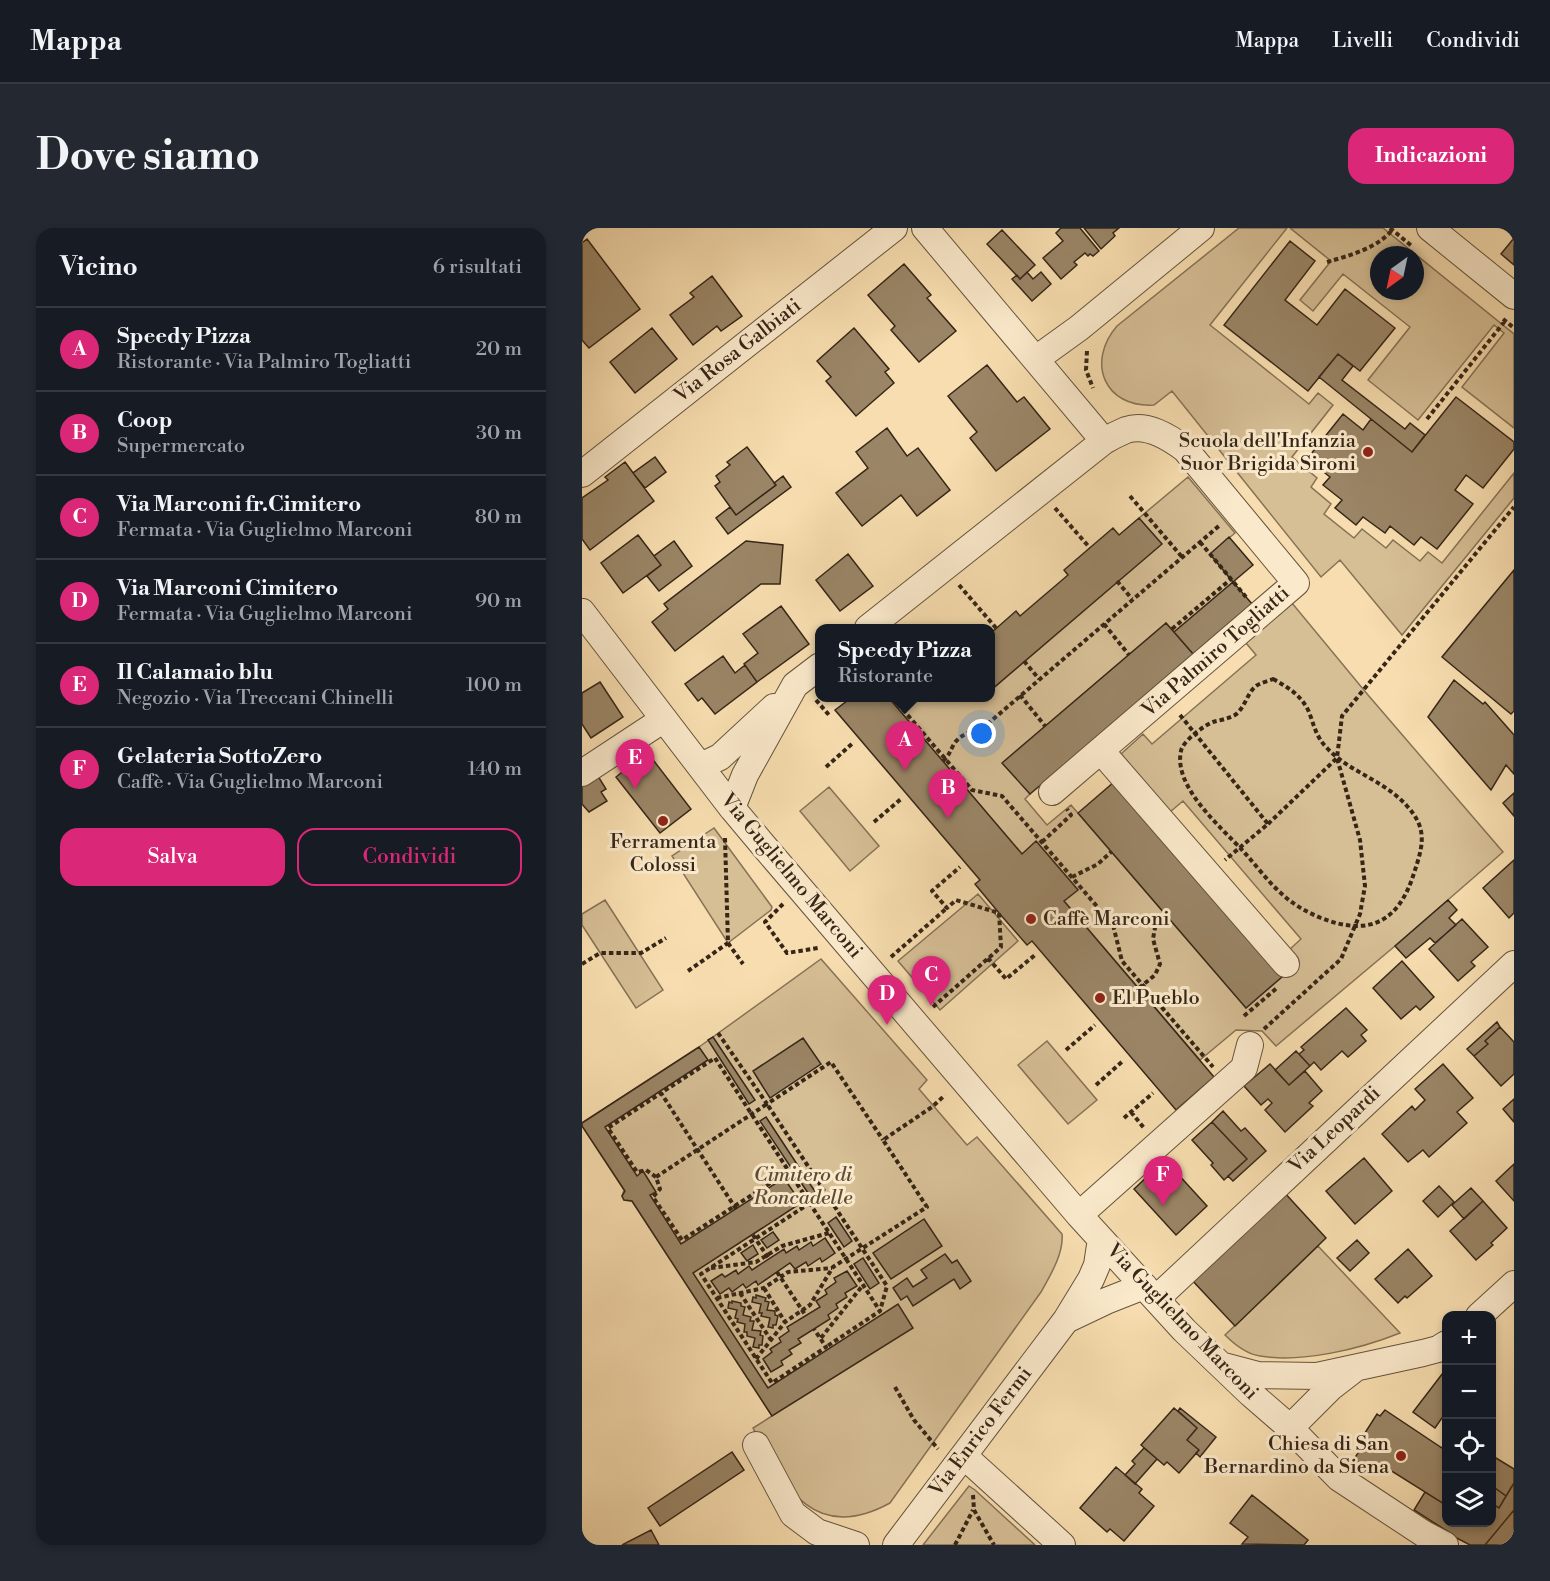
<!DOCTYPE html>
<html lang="it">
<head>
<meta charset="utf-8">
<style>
  :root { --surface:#171b24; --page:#242831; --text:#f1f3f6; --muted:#9ea1a6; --line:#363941; --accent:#db2777 }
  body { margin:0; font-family:"Libre Bodoni",serif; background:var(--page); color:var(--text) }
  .controls { position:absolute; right:18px; bottom:18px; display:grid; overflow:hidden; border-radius:12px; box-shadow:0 3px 9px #0003 }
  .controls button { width:54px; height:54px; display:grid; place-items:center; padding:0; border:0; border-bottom:2px solid var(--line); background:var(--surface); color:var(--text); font:30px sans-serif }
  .compass { position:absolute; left:788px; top:18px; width:54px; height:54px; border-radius:50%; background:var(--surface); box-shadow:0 3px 9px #0003; rotate:213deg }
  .you { position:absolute; left:400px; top:506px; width:21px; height:21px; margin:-15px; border:4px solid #fff; border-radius:50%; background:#1a73e8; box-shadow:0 0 0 9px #1a73e833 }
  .badge { display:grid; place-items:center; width:39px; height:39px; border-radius:50%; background:var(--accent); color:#fff; font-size:20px; font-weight:700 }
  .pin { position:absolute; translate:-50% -50px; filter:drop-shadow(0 2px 3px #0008) }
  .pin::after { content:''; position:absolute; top:32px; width:21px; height:18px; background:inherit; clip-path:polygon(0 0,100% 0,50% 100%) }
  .popup { position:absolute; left:233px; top:396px; width:180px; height:78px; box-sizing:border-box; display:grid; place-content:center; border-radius:12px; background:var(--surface); filter:drop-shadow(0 2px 4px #0005); font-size:20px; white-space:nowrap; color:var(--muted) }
  .popup b { font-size:22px; color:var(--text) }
  .popup::after { content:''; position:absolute; left:50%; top:100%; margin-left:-12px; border:12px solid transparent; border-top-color:var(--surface) }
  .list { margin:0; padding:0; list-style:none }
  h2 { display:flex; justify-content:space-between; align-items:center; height:78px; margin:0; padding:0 24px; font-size:26px }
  h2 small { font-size:20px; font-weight:400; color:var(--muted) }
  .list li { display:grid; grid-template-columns:39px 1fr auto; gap:18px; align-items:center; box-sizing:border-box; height:84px; padding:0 24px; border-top:2px solid var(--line) }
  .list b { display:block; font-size:22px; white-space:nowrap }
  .list p { margin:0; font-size:20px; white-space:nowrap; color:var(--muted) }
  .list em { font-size:20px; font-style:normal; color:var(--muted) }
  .actions { display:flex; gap:12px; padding:18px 24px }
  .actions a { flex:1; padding:14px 0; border:2px solid var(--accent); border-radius:18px; text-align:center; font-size:21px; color:var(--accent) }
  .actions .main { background:var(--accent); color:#fff }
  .icon { flex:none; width:33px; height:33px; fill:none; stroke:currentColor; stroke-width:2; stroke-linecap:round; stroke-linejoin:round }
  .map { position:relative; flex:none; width:932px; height:1317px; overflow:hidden; border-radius:18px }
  header { display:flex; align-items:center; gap:36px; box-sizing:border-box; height:84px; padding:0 30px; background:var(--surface); border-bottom:2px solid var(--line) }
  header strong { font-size:28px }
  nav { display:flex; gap:33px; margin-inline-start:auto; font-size:21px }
  .intro { display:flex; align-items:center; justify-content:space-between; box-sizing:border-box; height:144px; padding:0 36px }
  h1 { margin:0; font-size:42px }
  .button { padding:15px 27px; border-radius:18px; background:var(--accent); color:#fff; font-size:21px; font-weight:700 }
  main { display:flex; gap:36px; padding:0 36px }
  aside { flex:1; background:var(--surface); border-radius:18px; box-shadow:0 3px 9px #0003 }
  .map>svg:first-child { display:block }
</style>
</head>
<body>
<header>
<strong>Mappa</strong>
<nav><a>Mappa</a><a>Livelli</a><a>Condividi</a></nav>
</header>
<div class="intro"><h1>Dove siamo</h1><a class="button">Indicazioni</a></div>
<main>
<aside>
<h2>Vicino<small>6 risultati</small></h2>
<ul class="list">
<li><span class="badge">A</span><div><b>Speedy Pizza</b><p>Ristorante · Via Palmiro Togliatti</p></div><em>20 m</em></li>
<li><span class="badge">B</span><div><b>Coop</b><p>Supermercato</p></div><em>30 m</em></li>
<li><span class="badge">C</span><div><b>Via Marconi fr.Cimitero</b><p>Fermata · Via Guglielmo Marconi</p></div><em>80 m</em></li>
<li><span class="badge">D</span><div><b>Via Marconi Cimitero</b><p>Fermata · Via Guglielmo Marconi</p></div><em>90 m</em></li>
<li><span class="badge">E</span><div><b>Il Calamaio blu</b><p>Negozio · Via Treccani Chinelli</p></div><em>100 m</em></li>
<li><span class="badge">F</span><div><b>Gelateria SottoZero</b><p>Caffè · Via Guglielmo Marconi</p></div><em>140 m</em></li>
</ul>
<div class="actions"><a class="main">Salva</a><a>Condividi</a></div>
</aside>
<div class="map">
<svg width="932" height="1317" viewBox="0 0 932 1317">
  <rect width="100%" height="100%" fill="#f7ddaf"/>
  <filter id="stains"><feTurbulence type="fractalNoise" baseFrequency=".00333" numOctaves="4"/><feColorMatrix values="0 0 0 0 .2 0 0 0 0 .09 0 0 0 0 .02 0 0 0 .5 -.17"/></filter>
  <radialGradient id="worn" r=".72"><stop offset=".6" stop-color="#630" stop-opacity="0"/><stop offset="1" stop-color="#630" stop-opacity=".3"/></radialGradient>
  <!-- green -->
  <path fill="#d6be95" stroke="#867256" stroke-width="1.5" fill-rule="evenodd" d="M657,0H705L628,97L727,176L736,165L751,177L710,229L735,250L729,259L749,276L742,286L772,310L780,301L804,320L811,312L838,333L846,324L860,335L932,245V270L820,407L758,332L739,349L590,163L572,177C522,180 504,134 535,98Z
    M708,0H801L932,106V200L880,159L922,105L912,97L836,192L786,152L828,99L761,46L731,83L718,72L749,33ZM797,27H833V63H797Z
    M606,249L653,305L628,326L651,354L592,404L584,395L421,535L448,566L443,571L465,597L489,577L664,780L717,734L707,722L719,711L601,573L588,584L539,526L561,506L570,516L674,427L664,415L710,375L786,467L921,624L813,718L694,818L680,803L654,802L618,832L482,673L496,662L455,614L440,626L307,470H409V462L579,316L557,290Z
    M247,559L297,618L268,643L218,583Z
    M132,600L190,679L189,682L146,715L90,628Z
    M396,666L436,713L358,782L316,733Z
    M23,672L81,762L54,780L0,697V686Z
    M239,731L345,852L337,861L385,917L395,909L480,1006C482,1025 468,1048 459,1064L308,1275C231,1317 202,1258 171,1200L190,1188L50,973L42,972L40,968L42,962L0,898V895L117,819Z
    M465,813L515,872L486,896L436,837Z
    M736,1018L818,1105C778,1121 721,1135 678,1128C664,1126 653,1117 643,1107Z
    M387,1258L393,1262L453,1317H341Z"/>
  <!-- building -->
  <path fill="#9a8566" stroke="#362617" stroke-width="1.5" d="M479,0H498L517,23L511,28L508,26L506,28L503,25L492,34L495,37L479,51L461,30L481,13L474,5Z
    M502,0H537L531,5L533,8L519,21Z
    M420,2L453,37L438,51L405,16Z
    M932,10V37L919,26Z
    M5,11L58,81L7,120L0,112V15Z
    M708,13L733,33L703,72L735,97L763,61L813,100L778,143L756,126L726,163L642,97Z
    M322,36L349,67L345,70L374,103L337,134L309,102L313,98L286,67Z
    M445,44L451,51L459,44L469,56L450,73L430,51L435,47L438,51Z
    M130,48L160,88L139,103L135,98L111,117L88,87L112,69L108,65Z
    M70,100L95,131L53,165L28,134Z
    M272,100L307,141L303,144L312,155L274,188L244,153L249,149L235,133Z
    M756,126L771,138L760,152L823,201L828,195L843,207L830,224L737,149Z
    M405,137L435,174L442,169L468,201L414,243L388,210L395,204L366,168Z
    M874,169L932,214V221L901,260L884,247L873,262L891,276L855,321L839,309L832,317L808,298L803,305L781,289L774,297L753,280L760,272L741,257L748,249L725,231L761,186L781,202L789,191L830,224Z
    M305,200L325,228L336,220L368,262L335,288L319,267L280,298L254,265L286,240L274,224Z
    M165,219L194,257L154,287L133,258L138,254L134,248L148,237L145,234Z
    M73,229L84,244L63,260L51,245Z
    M43,234L72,273L8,322L0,311V270L26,252L23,249Z
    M201,248L209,259L146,306L134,290L148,279L154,287L194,257L192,255Z
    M557,290L580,316L409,462V405L434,383L438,388L486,347L482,342L531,300L537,307Z
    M56,307L79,337L41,365L19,335Z
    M647,309L671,337L651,354L628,326Z
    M92,313L110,338L77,363L65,348L79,337L72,328Z
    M164,313L201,317L198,356H179L93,423L70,394L86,381L82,376Z
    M266,326L291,358L258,383L234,352Z
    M932,342V483L929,486L860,429Z
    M651,354L671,377L612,427L592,404Z
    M199,378L227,416L175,454L162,436L176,425L161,406Z
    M584,395L612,427L448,566L420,535Z
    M141,428L153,445L163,437L175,454L133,486L120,470L116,473L103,456Z
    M872,452L901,476L903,474L932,507V546L924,537L909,562L846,489Z
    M18,454L41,489L9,510L0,496V465Z
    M269,470H307L440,626L454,613L496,662L482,673L632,849L594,882L450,713L445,717L417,685L393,656L398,652L253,482Z
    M65,524L109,581L78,605L34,549Z
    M14,545L24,561L19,564L25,573L7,584L0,576V554Z
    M532,554L700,749L664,780L496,585Z
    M932,565V588L921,575Z
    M932,632V685L927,690L901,660Z
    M866,672L875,682L867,690L874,697L853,715L848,710L824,730L813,718Z
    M880,691L906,719L889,734L893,738L876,753L847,721Z
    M820,733L852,769L838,782L834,778L819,791L791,760Z
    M764,780L785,802L779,807L784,813L766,829L760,823L739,842L732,834L728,838L717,826L722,822L719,819Z
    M915,794L918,799L903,813L906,816L892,828L885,821Z
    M918,799L932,814V846L919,858L892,828L906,816L903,813Z
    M131,809L173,872L167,876L126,812Z
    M221,810L239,836L188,870L171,843Z
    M117,819L126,832L23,899L55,948L61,943L74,964L68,967L99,1016L202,950L219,975L111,1045L186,1160L316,1076L331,1100L190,1188L50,973L42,972L40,968L43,963L0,898V895Z
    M714,823L728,838L707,857L693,842Z
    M688,836L707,857L723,843L740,863L727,875L731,878L703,904L683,882L690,875L686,871L679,877L662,858Z
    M861,836L891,870L875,884L885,895L847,929L841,922L826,934L800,906L830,878L833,882L843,872L833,861Z
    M932,871V894L921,881Z
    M641,883L659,903L663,900L684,923L651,953L646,948L665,931L630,894Z
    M184,889L234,965L228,968L178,893Z
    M630,894L665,931L642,952L629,937L631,935L610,912Z
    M782,930L810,963L773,996L744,963Z
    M583,932L625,978L594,1007L552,961Z
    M932,936V973L914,953Z
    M857,958L872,974L856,989L841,973Z
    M889,960L901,973L882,991L870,977Z
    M701,963L744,1010L653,1098L608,1050Z
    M901,973L925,1000L909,1015L911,1017L894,1032L868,1003Z
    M254,989L270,1013L262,1019L246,995Z
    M342,991L360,1018L309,1051L291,1025Z
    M191,1004L197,1012L185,1020L179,1012Z
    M243,1010L253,1025L240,1034L238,1030L226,1038L224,1034L213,1041L208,1035L176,1057L174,1053L164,1060L161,1056L150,1064L147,1060L138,1066L129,1053L140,1046L143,1049L154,1042L156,1046L167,1038L170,1042L202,1021L204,1025L215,1018L217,1022L229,1014L231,1018Z
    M775,1012L787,1025L768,1043L755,1030Z
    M171,1017L176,1026L165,1033L159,1025Z
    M826,1021L850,1048L825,1070L823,1068L816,1075L793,1051Z
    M363,1026L370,1035L375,1032L389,1053L378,1061L372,1051L331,1078L325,1068L319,1072L311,1060L325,1050L331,1059L345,1050L339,1042Z
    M281,1030L297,1055L288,1061L272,1036Z
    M265,1043L275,1058L263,1065L265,1069L254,1076L256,1080L246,1087L248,1091L216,1111L219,1115L207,1122L210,1126L199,1133L201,1137L189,1144L181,1131L190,1124L188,1121L199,1114L197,1110L207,1103L205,1099L238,1079L234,1073L245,1066L243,1062L254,1054L252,1050Z
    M174,1067L184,1070L183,1073L187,1074L185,1082L193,1083V1087L196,1088L194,1097H191V1100L186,1099L188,1090L179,1088L180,1085H177L179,1076L170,1074L171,1069L174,1070Z
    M150,1073L159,1075V1078L163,1079L161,1087L169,1089L168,1093H172L170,1102L179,1103L178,1107L181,1108L180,1117H177V1120L171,1119L173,1110L165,1108V1104H162L163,1096L155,1094L156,1091L153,1090L155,1082L146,1080L147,1074L150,1075Z
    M864,1141V1189L862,1187L853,1200L831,1184Z
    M592,1180L615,1200L605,1212L617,1222L597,1245L585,1234L582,1237L559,1217Z
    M598,1180L634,1209L618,1229L614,1225L617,1222L605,1212L615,1200L596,1183Z
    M803,1182L860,1220L864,1214V1275L862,1276L797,1235L796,1237L792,1235L788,1242L772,1231L776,1225L772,1222L795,1186L798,1188Z
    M562,1220L575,1231L553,1256L543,1247L553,1236L550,1233Z
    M150,1224L162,1242L78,1298L66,1280Z
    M909,1227L932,1241V1255L924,1268L913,1260L909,1266Z
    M534,1239L560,1261L557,1265L572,1278L542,1313L528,1301L525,1304L498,1280Z
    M932,1255V1282L903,1317H888L867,1306L868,1305L832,1282L843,1264L862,1276L864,1275V1294H909V1275L917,1280Z
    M913,1260L924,1268L917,1280L909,1275V1266Z
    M670,1267L726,1312L722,1317L660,1316L666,1309L648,1295Z
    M932,1282V1317H903Z
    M69,1302L77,1317H40Z"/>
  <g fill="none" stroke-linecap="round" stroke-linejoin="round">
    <defs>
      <path id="minor" d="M343,0L522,213C529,209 537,205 544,202C565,195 587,209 603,221L714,355L470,564
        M848,0L932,68
        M454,131L497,100L619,0
        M0,246L312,0
        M0,384L150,580L181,617L497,987L602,1102L669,1166L706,1198L757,1250L842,1306L863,1317
        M286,400L522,213
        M519,523L704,736
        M119,538L138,529L192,479
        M0,545L82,491
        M150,580L163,547L213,457L238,438
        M497,987L662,840L668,817
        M575,1070L932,736
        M897,1088L932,1056
        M484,1092L524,1073L562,1058
        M642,1138L676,1147L735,1148L841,1125L856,1121L864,1116
        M706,1198L712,1196L748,1160L770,1143
        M174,1217L211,1286L235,1304L274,1317
        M382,1228L480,1317
        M314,1317L484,1092L509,1051L515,1037L519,1011"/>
    </defs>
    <!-- minor casing -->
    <use href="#minor" stroke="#66543d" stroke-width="28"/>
    <!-- path -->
    <path stroke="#362617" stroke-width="4" stroke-dasharray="4.5 3" stroke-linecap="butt" d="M808,0L831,19
      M745,34C766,28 796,20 810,2
      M921,91L932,100
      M505,123L504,142L511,160
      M845,191L923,93
      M548,268L600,329
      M473,280L508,320
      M618,314L664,369
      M535,353L550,371
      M377,357L414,400
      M522,396L547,427
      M590,401L649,351
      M442,433L457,451
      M691,451C706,459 720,468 727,484C732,497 734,509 745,520C767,544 802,552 825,578C846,601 841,618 832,645C817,694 787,709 739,690C725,684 712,677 701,667C686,654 674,637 661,623C639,599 591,559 599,523C600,514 622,497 631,494C638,492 646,491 653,487C663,480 665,465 674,458C678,455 686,453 691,451Z
      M438,467L463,498
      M311,470L390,562L420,568L531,697L540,733L631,839
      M385,470L387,471L389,470
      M234,472L247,487
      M598,487L686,596L643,632
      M361,533C367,528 368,523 372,516C378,506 391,503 402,499L638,297
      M244,539L271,515
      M292,594L319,571
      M686,596L755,530
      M143,610L146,715L161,736
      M460,614L489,587L485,581
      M490,649L516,636L529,624
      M201,676L183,694L205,725L236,720
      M309,729L365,680
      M406,730L424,751L453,727
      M0,736L18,725H59L84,710
      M106,743L146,715
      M557,760L573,747L578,736L571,711L574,694L578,690
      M351,779L419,719L417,685L374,672L365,680L350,663L378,639
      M662,788L696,759
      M682,801L759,731L778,686L783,658L778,612L755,530L760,488L932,279
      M136,805L185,876L249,834L301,912
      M484,822L513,797
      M514,857L542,832
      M549,884L562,900
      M542,890L571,865
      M207,943L100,1012L71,969L78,961L74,949L185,876L305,1058L298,1083
      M74,949L64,942L55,944L26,900L79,865
      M228,975L119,1046L190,1155L244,1119L232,1101
      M154,981L79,865L133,830L298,1083L244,1119
      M171,1007L187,1031
      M129,1040L174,1034L200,1018L247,1005
      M195,1044L224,1088
      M182,1060L203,1094
      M158,1065L189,1112
      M135,1070L182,1060L206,1044L250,1040
      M239,1110L281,1057
      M174,1131L203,1094L228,1077L251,1039L345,979L301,912L350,879L363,867
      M313,1159L332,1192L356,1221
      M391,1267L392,1282L412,1317
      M373,1317L391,1282"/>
    <!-- minor -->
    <use href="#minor" stroke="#fae9cb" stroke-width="26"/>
  </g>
  <!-- markers -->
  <g fill="#8f2418" stroke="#fae9cb" stroke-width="2">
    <circle cx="786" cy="224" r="6"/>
    <circle cx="81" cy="593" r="6"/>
    <circle cx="449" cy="691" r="6"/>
    <circle cx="518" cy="770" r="6"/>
    <circle cx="819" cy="1228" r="6"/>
  </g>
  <g text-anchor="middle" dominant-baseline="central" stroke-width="6" stroke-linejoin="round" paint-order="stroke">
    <!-- street labels -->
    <g font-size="20" fill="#362617" stroke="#fae9cb">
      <text transform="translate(156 123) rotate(-38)">Via Rosa Galbiati</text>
      <text transform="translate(634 424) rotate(-41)">Via Palmiro Togliatti</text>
      <text transform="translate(209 648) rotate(50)">Via Guglielmo Marconi</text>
      <text transform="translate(753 902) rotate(-43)">Via Leopardi</text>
      <text transform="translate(600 1094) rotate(46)">Via Guglielmo Marconi</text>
      <text transform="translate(399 1204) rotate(-53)">Via Enrico Fermi</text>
    </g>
    <!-- poi labels -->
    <g font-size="20" fill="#362617" stroke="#fae9cb" text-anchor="end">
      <text x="774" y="213">Scuola dell'Infanzia<tspan x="774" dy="23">Suor Brigida Sironi</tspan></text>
      <text x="81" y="614" text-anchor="middle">Ferramenta<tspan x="81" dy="23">Colossi</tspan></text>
      <text x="461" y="691" text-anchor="start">Caffè Marconi</text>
      <text x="530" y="770" text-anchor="start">El Pueblo</text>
      <text x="807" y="1216">Chiesa di San<tspan x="807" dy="23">Bernardino da Siena</tspan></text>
    </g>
    <!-- park labels -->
    <g font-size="20" font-style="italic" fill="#5e4c36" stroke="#fae9cb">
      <text x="221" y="947">Cimitero di<tspan x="221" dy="23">Roncadelle</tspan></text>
    </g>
  </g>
  <rect width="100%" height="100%" filter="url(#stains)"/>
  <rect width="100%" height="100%" fill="url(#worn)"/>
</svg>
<div class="controls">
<button>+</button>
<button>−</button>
<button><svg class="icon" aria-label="locate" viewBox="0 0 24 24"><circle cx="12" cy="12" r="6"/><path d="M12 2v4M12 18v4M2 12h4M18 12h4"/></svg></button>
<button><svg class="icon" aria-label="layers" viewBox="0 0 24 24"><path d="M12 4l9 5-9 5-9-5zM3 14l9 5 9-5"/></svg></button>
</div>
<svg class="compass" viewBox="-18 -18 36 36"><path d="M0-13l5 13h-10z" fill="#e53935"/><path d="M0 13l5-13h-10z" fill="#9ea1a6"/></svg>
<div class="you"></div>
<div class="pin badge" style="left:323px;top:543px">A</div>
<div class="popup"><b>Speedy Pizza</b>Ristorante</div>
<div class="pin badge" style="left:366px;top:591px">B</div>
<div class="pin badge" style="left:349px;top:778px">C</div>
<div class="pin badge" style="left:305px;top:797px">D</div>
<div class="pin badge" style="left:53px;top:561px">E</div>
<div class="pin badge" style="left:581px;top:978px">F</div>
</div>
</main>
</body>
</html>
